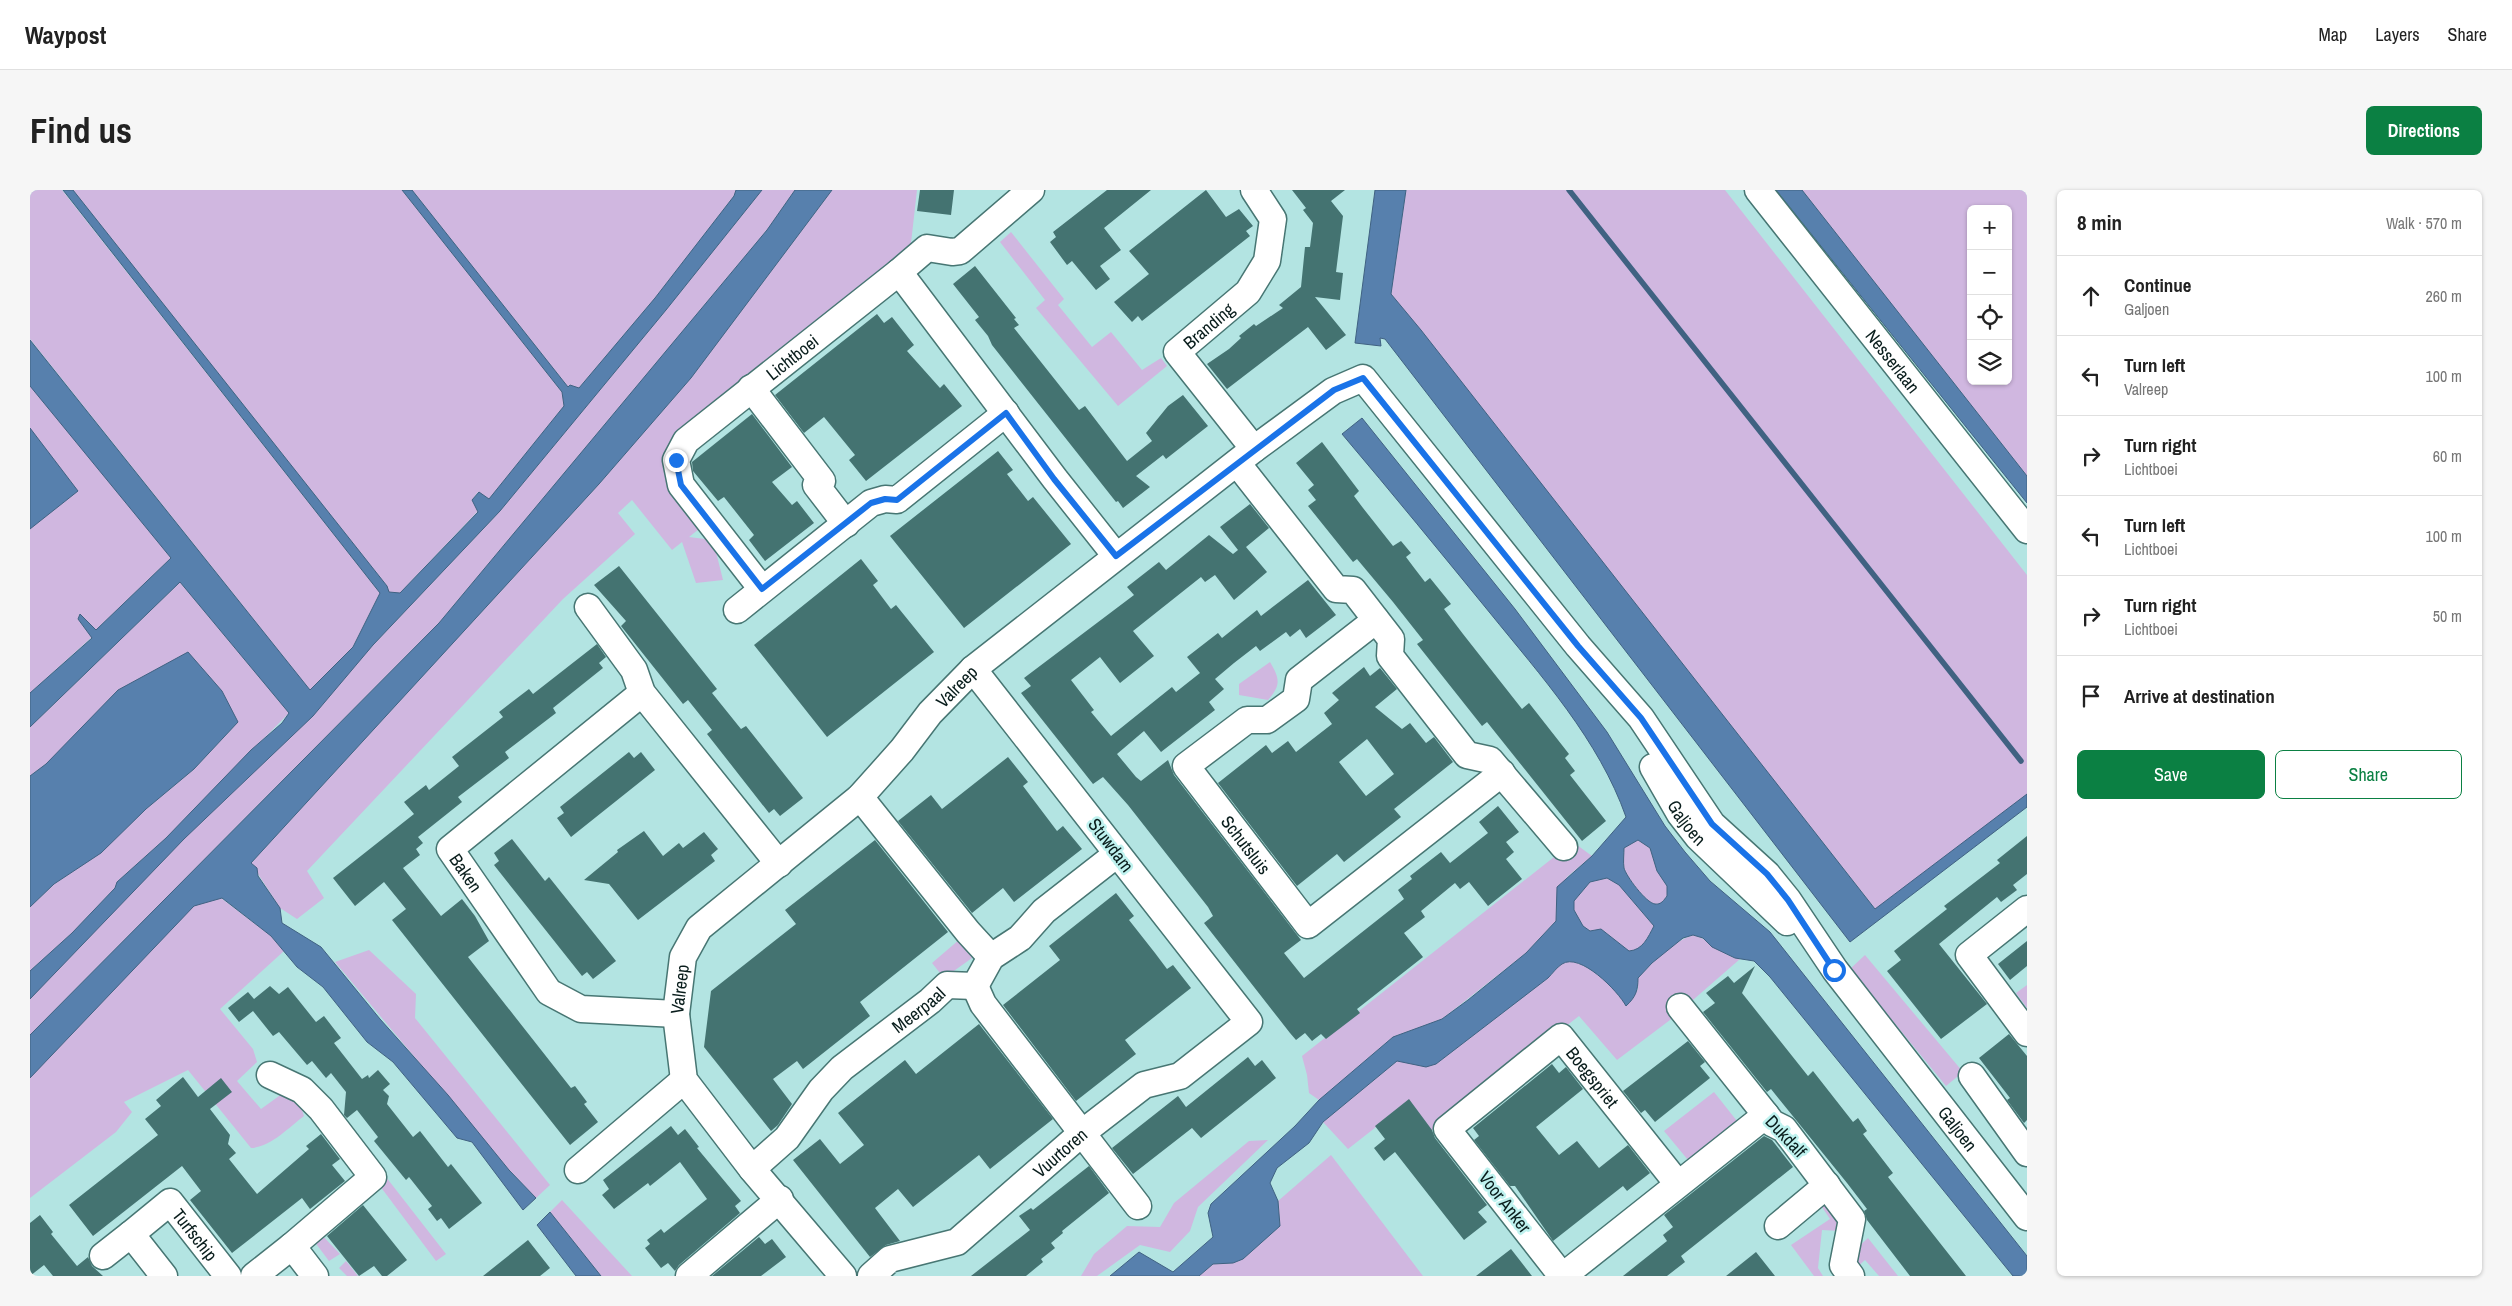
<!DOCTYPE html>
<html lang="en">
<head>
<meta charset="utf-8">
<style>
  :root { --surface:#fff; --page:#f6f6f6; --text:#222; --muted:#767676; --line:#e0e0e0; --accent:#0b8043 }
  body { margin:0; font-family:"Archivo Narrow",sans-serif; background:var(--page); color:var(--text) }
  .controls { position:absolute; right:15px; top:15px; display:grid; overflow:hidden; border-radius:8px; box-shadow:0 1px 4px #0004 }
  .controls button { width:45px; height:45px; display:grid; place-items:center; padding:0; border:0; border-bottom:1px solid var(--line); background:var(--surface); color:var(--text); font:25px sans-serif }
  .stop { position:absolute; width:15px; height:15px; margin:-11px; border:4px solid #1a73e8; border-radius:50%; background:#fff }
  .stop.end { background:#1a73e8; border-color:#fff; box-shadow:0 1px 5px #0008 }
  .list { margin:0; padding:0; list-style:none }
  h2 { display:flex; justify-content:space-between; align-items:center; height:65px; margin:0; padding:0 20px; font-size:21px }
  h2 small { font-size:16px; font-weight:400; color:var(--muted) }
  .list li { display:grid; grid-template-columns:32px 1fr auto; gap:15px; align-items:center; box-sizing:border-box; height:80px; padding:0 20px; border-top:1px solid var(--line) }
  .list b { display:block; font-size:19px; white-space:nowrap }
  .list p { margin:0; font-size:16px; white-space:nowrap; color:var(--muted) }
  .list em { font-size:16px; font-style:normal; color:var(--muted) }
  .actions { display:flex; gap:10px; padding:15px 20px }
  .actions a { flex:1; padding:11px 0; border:1px solid var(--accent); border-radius:8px; text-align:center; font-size:18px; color:var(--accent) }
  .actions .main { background:var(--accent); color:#fff }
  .icon { flex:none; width:28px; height:28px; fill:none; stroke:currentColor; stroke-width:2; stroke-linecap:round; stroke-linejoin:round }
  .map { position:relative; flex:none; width:1997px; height:1086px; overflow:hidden; border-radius:8px }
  header { display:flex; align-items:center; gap:30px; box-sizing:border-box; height:70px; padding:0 25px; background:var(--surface); border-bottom:1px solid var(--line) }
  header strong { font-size:24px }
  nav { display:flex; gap:28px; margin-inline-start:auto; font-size:18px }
  .intro { display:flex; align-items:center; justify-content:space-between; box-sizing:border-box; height:120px; padding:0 30px }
  h1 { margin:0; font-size:35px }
  .button { padding:12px 22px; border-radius:8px; background:var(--accent); color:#fff; font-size:18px; font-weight:700 }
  main { display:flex; gap:30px; padding:0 30px }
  aside { flex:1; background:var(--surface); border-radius:8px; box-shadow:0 1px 4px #0004 }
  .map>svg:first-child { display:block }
</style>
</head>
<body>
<header>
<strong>Waypost</strong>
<nav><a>Map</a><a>Layers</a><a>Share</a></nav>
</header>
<div class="intro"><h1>Find us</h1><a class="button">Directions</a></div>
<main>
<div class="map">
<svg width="1997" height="1086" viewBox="0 0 1997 1086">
  <rect width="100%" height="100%" fill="#b3e4e2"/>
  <!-- green -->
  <path fill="#d0b7e0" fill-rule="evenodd" d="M0,0H32L350,403L323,457L280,500L0,149Z
    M43,0H372L532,202L534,216L459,309L448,302L442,310L448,321L370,403H359L357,396Z
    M382,0H706L704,6L625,108L549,198L538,197Z
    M732,0H765L737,40L409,433L0,845V806L343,455L470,321L636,120Z
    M802,0H887L880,62L647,256L674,335L659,347L683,350L693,390L666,393L652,352L642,360L602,310L588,323L605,344L533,409L277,681L294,708L267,729L250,718L221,673L569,294L661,188Z
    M1376,0H1695L1997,385V608L1846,720L1361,104Z
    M1772,0H1997V286ZM1941,19H1978V191H1941Z
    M981,42L1034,109L1028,115L1062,157L1081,142L1112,180L1131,168L1137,176L1088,216L1006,118L1015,110L970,52Z
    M0,184L141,368L66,440L50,424L48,429L62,447L0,503Z
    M150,392L259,523L136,648L87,692L85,698L42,743L0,781V717L24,694L71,662L116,619L164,579L208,532L16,574L0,586V537Z
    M1240,472C1250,489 1251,495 1238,510L1209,505V494Z
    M1608,650L1620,658L1627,681L1637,696V706C1634,710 1631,715 1625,714C1616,713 1596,686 1594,678C1593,672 1594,664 1594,658Z
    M1543,652L1562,666L1537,687L1527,717L1526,731L1496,763L1412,829L1363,847L1289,910L1279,903L1277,885L1272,866Z
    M1577,688L1589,695L1624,736C1618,747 1613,760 1599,761L1571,739L1560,741L1553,736L1544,720V711L1560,692Z
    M191,708L241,746L254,761L190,819L223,859L227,872L207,891L231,919L256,901L272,920L274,926C258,938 241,957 221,958L158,880L94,912L102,922L86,942L0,1008V881L164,715Z
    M1663,745C1680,749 1692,766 1710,769L1640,830L1587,870L1549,826L1392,948L1369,919L1318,959L1293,932L1367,871L1406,874L1518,788C1522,784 1527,777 1531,774C1550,762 1588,801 1596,815L1608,799V788C1623,772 1642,752 1663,745Z
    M930,749L942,768L914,788L902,773Z
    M339,760L386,804L385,828L520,995L506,1008L479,980L305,772Z
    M1835,765L1933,882L1916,896L1820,779Z
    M1997,795V818L1986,803Z
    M1684,902L1707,931L1658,970L1634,941Z
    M1238,950L1168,1017L1160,1041L1140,1062L1110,1055L1067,1086H1051L1064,1064L1097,1036L1130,1037L1144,1013L1219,951Z
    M1301,965L1393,1086H1169L1183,1074L1203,1073L1213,1069L1250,1036L1248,1011Z
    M356,987L416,1064L406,1071L347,992Z
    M532,1010L602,1086H571L520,1022Z
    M1799,1011L1811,1026L1810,1041L1792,1040L1788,1078L1793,1086H1784L1761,1055L1800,1029L1792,1017Z
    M288,1041L310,1064L299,1071L281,1047Z
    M1838,1048L1868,1086H1849L1835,1070L1826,1078L1825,1060Z
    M316,1071L328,1086H317L309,1078Z"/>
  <!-- water -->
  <path fill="#5780ad" stroke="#406282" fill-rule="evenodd" d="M33,0H43L357,396L359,402L370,403L448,322L442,310L449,302L459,309L534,216L532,202L372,0H382L538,197L540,195L549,198L625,108L704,6L706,0H732L636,120L470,321L343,455L283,526L154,649L0,809V781L42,743L85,698L87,692L136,648L221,560L252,533L259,523L150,392L0,537V503L62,448L48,429L50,424L66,440L141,368L0,196V150L280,500L323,457L350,403Z
    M765,0H802L661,188L569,294L221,673L227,678L228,686L250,718L252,733L291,757L350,829L418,905L479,980L506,1008L493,1020L442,952L427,948L363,872L337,852L293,797L267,777L241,746L192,708L164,716L0,888V845L409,433L737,40Z
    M1345,0H1376L1361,104L1391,140L1845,719L1997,604V617L1820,752L1355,149L1350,148L1351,156L1325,153Z
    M1746,0H1772L1997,286V313Z
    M1332,228L1485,419L1577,542L1635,636L1655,662L1680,691L1740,742L1997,1066V1086H1983L1740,787L1724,771L1705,768L1682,757L1673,748L1663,745L1653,748L1622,773L1608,788C1608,800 1606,807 1596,816C1588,801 1550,762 1532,774C1527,777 1522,784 1518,788L1406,874L1396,877L1367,871L1293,932L1279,953L1247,978L1240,993L1248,1011L1250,1036L1213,1069L1203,1073L1183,1074L1169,1086H1080L1109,1062L1143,1082L1183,1047L1178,1023L1181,1014L1265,936L1289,910L1363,847L1412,829L1438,810L1496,763L1526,731L1527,697L1562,666L1596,627C1569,550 1511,486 1460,423C1411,363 1362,303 1312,244ZM1608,650L1620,658L1627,681L1637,696V706C1634,710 1631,715 1625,714C1616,713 1596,686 1594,678C1593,672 1594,664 1594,658ZM1577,688L1589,695L1624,736C1618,747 1613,760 1599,761L1571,739L1560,741L1553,736L1544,720V711L1560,692Z
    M0,238L48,301L0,339Z
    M158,462L192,501L208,532L164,579L116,619L71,663L24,694L0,717V586L16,574L88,500Z
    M520,1022L571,1086H546L507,1035Z"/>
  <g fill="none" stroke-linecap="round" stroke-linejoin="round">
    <!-- stream -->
    <path stroke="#406282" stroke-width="5.5" d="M1539,0L1991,571"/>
  </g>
  <!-- building -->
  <path fill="#447371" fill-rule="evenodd" d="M890,0H924L921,25L887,21Z
    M1077,0H1121L1074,38L1091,60L1070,76L1080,89L1066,100L1042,71L1037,75L1020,52L1026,47L1023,42Z
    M1176,0L1196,27L1209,19L1223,36L1216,41L1220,46L1112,131L1108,126L1102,132L1084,112L1119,84L1099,61Z
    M1262,0H1315L1301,11L1313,26L1306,82L1313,83L1310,110L1285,107L1316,145L1296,160L1278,137L1197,199L1177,174L1199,159L1211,148L1209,146L1224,134L1226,136L1253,118L1249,115L1271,97L1275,57H1280L1283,33L1273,20L1276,18Z
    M945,76L986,128L984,129L989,135L984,138L1049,220L1055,216L1097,271L1122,251L1116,243L1138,216L1153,205L1178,236L1136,269L1133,265L1106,286L1120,297L1093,318L1088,311L1086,312L962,155L958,146L945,130L949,127L923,94Z
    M847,124L854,133L862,127L884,155L877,161L910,198L914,194L932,216L836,291L819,270L825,265L794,227L774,243L745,205Z
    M722,224L762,277L742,292L762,315L767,311L784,333L735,371L719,350L724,345L694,307L688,311L663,281L662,272Z
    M1292,252L1329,301L1324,306L1333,318L1363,356L1371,351L1381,363L1376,367L1385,379L1395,392L1400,388L1421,414L1414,419L1433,444L1492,519L1499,513L1539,564L1535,568L1545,581L1540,585L1576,631L1552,651L1457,532L1452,536L1387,454L1393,450L1363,412L1327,369L1323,372L1278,316L1286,310L1278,300L1284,295L1266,273Z
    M968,261L983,280L977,284L998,311L1003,307L1041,354L934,438L860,346Z
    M1220,314L1239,338L1216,357L1237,382L1204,410L1185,385L1175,392L1171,387L1103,441L1124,466L1090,493L1070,467L1041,490L1064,520L1061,522L1081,546L1142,497L1146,502L1170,483L1157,467L1188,443L1192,448L1227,420L1231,426L1278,390L1306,425L1276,448L1270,439L1260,447L1256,442L1230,461L1226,456L1204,473L1185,489L1194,499L1179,512L1185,520L1131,562L1114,541L1087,564L1106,587L1111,591L1138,570L1144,585L1271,750L1254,763L1274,788L1374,709L1368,700L1382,689L1380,686L1411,662L1420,673L1458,643L1449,632L1468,616L1489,642L1476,652L1484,662L1476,669L1492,689L1458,716L1439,692L1430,699L1425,693L1391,721L1395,727L1374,743L1393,767L1327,819L1330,823L1296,849L1291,844L1282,851L1275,843L1266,850L1260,843L1174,733L1183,726L1178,717L1098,615L1073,587L1063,594L991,503L1001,496L994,488L1104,405L1097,397L1129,372L1136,380L1179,345L1203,364L1208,360L1190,337Z
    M831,369L848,391L843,395L861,419L866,415L904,462L797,547L724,455Z
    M589,376L687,499L682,503L711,539L716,536L773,608L750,626L744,619L739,623L677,544L682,540L658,510L653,514L591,436L596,431L564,395Z
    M567,454L576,467L569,473L573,478L523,518L526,523L475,562L479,568L428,607L432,612L388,647L393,653L386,659L390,665L373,678L411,726L432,709L445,726L459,751L438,767L541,898L545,896L557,912L554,914L568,932L540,955L362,730L376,719L354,692L325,716L303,688L384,624L374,612L396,595L399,600L429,576L422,567L473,527L469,522L499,499L503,504Z
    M1334,477L1340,486L1350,478L1367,499L1345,517L1372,539L1380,533L1396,553L1404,547L1423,572L1364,619L1371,627L1314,672L1307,664L1267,696L1188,593L1236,555L1242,563L1258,551L1266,562L1302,534L1294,523L1309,510L1302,503ZM1337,549L1364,584L1336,606L1309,572Z
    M599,562L604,568L611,562L625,580L541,647L527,628L534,623L530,617Z
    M978,567L998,592L993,596L1027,641L1033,636L1052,659L984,712L973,698L942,723L868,631L901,605L912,619Z
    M614,641L633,666L649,653L653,658L674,642L688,659L681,665L685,671L608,730L579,694L554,690L588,662L587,660Z
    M1997,646V684L1983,695L1987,700L1971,712L1967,707L1909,754L1957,814L1911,849L1857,781L1871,770L1864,761L1917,719L1914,716L1970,673L1967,670Z
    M482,649L515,691L519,687L586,771L563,789L557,782L552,786L464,675L469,671L464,663Z
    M845,650L918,742L830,812L840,826L773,879L767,871L743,889L762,914L748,935L741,941L674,857L681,801L766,734L755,720Z
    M1086,703L1104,726L1099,730L1125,763L1137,779L1143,775L1161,798L1095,850L1106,864L1046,911L973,815L1030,770L1019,756Z
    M1997,751V776L1980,790L1968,774Z
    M1725,776L1712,803L1778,886L1783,881L1823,932L1828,928L1837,941L1833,944L1863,983L1858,987L1936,1086H1880L1837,1030L1834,1021L1837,1019L1817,993L1741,899L1737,902L1673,822L1685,813L1676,803L1698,786L1704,793Z
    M240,796L249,804L258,797L286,832L294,826L311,848L304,853L332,889L338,885L339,888L348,880L360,894L353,900L359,906L357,914L383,947L390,941L418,977L421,974L452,1013L419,1039L411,1028L407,1031L398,1019L402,1016L379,987L376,990L344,951L348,947L327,920L317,928L314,925L316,902L301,883L296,888L282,871L277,875L249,842L243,846L223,821L209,832L198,818L218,802L224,809Z
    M949,834L1023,929L960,979L949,965L883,1017L868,999L845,1018L870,1051L856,1055L840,1067L763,970L790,949L810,974L834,955L808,923L875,870L886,884Z
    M1979,844L1997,866V930L1994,933L1977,910L1980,908L1949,868Z
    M1658,851L1675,872L1670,876L1680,888L1625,932L1615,920L1611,923L1593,901Z
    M1218,867L1225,876L1232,870L1246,888L1171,948L1162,938L1103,984L1082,958L1148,906L1156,917Z
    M1522,874L1529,883L1536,877L1553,899L1506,937L1529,965L1547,951L1569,978L1598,955L1620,983L1597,1001L1593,996L1523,1051L1485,996H1480L1444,950L1449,946L1443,938Z
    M153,887L168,907L191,888L202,902L180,919L200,945L198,954L206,963L199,969L227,1004L279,959L276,956L291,944L310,969L302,975L315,991L280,1019L272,1008L202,1063L160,1010L171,1001L152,976L63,1046L39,1015L128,945L115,929L131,916L126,910Z
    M1379,909L1402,940L1405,948L1457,1015L1448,1022L1457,1032L1434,1050L1365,962L1354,971L1344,958L1355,949L1345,936Z
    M641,936L648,945L655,939L669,957L667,958L711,1011L705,1016L710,1023L649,1075L645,1081L638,1073L631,1078L615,1058L620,1054L617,1050L631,1039L634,1043L677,1009L650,972L620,996L618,993L584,1019L572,1005L579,999L573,990Z
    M1734,946L1742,950L1763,977L1651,1066L1655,1072L1637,1086H1593L1637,1051L1633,1045L1643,1037L1634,1025Z
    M1059,976L1079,1003L1032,1041L1033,1043L1021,1053L1025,1058L1011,1069L1013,1072L996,1086H941L1000,1040L989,1026L1001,1018L1003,1020Z
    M333,1015L377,1070L357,1086H352L344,1076L329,1086L297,1046Z
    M10,1025L23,1042L21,1044L47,1076L58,1067L62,1076L73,1086H23L14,1075L0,1086V1033Z
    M729,1047L735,1054L742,1049L756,1067L731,1086H682Z
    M498,1050L520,1078L510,1086H453Z
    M1481,1059L1502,1086H1446L1468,1069Z
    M1726,1062L1745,1086H1696Z"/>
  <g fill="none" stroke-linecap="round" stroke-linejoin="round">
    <defs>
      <g id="minor">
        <path id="s1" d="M1728,0L1997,340"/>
        <path d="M869,82L897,58L922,62L930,61L1001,0"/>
        <path d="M721,198L792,291L786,295L816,334"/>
        <path id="s2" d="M1224,259L1147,162L1218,102L1237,71L1243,29L1224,0"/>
        <path d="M1207,273L1306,399L1323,400L1361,449L1360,466L1437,565L1460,570L1534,657"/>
        <path id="s3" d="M732,399L651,295L646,270L656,251L869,82L1025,289L1086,366"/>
        <path d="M558,417L604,480L612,503L749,674"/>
        <path d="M707,420L841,313L855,309L867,310L976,223"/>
        <path id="s4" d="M1346,430L1269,490L1266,509L1237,530H1217L1156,576L1278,735L1472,583"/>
        <path id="s5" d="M612,503L420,659L519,802L551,819L646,824"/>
        <path id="s6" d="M1623,577L1650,624L1668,647L1757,732"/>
        <path d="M830,607L938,742L961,767"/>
        <path d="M1997,719L1939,765L1997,843"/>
        <path d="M945,796L953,814L1108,1016"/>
        <path d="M1650,817L1736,925L1742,933L1754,939L1822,1029L1813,1075L1821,1086"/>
        <path d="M240,885L272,900L291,919L343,987L262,1056"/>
        <path d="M1942,886L1997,963"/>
        <path id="s7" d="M722,979L757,948L791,900L812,878L900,811L917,795L945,796L961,767L990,748L1014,721L1087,664"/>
        <path d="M548,980L654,890"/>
        <path d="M1748,1036L1797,995"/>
        <path d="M73,1066L101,1044"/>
        <path id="s8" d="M134,1086L101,1044L140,1012L198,1086"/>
        <path d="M224,1086L262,1056L285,1086"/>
        <path d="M659,1086L750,1009"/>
        <path id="s9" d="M813,1086L722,979L654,890L646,824L653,767L669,738L830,607L872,560L900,523L943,479L1224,259L1303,201L1333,188L1548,456L1611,528L1682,634L1737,684L1758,710L1805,780L1997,1027"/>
        <path id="s10" d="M841,1086L860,1069L927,1052L1052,943L1114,895L1150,886L1219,832L943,479"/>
        <path id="s11" d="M1532,1086L1417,939L1531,847L1648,994"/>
        <path d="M1533,1086L1736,925"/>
      </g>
    </defs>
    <!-- minor casing -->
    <use href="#minor" stroke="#477673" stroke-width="29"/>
    <!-- minor -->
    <use href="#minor" stroke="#fff" stroke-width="26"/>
  </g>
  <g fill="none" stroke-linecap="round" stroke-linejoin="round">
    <!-- route -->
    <path stroke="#1a73e8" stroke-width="6" d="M646,270L651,295L732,399L841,313L855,309L867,310L976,223L1024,289L1086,366L1304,200L1333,188L1548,456L1611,528L1682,634L1737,684L1758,710L1804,780"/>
  </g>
  <g text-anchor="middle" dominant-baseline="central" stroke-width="5" stroke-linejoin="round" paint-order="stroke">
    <!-- street labels -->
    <g font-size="18" fill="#091d1c" stroke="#bff2ef">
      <text stroke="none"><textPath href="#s2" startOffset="165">Branding</textPath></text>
      <text stroke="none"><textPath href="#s3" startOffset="314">Lichtboei</textPath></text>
      <text stroke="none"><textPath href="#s1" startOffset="218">Nesserlaan</textPath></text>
      <text stroke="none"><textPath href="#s9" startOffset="764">Valreep</textPath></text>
      <text stroke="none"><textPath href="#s6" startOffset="65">Galjoen</textPath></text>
      <text stroke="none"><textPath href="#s4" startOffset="348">Schutsluis</textPath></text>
      <text transform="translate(1081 655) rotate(53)">Stuwdam</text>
      <text stroke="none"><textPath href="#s5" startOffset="276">Baken</textPath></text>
      <text stroke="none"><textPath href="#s9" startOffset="344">Valreep</textPath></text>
      <text stroke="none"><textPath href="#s7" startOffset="232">Meerpaal</textPath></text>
      <text stroke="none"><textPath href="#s11" startOffset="384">Boegspriet</textPath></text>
      <text stroke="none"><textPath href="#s9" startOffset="2235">Galjoen</textPath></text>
      <text transform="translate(1756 946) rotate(47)">Dukdalf</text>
      <text stroke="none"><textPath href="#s10" startOffset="231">Vuurtoren</textPath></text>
      <text transform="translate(1475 1012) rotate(52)">Voor Anker</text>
      <text stroke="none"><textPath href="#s8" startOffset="145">Turfschip</textPath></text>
    </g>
  </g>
</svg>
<div class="controls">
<button>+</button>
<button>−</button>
<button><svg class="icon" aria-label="locate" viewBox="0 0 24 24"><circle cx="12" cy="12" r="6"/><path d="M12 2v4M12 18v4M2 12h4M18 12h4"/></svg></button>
<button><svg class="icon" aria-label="layers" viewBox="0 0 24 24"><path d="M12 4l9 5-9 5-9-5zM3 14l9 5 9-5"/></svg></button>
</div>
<div class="stop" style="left:1804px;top:780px"></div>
<div class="stop end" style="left:646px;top:270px"></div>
</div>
<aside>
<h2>8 min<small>Walk · 570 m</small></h2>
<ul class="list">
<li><svg class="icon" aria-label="ahead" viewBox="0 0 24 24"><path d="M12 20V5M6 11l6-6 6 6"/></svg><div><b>Continue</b><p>Galjoen</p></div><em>260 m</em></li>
<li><svg class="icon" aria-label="left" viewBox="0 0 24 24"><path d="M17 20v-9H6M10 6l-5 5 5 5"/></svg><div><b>Turn left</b><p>Valreep</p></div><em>100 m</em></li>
<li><svg class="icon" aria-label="right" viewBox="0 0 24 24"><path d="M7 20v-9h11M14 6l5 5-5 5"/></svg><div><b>Turn right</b><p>Lichtboei</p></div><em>60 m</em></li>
<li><svg class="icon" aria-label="left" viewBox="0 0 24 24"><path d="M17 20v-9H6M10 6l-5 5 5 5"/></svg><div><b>Turn left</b><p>Lichtboei</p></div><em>100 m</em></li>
<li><svg class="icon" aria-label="right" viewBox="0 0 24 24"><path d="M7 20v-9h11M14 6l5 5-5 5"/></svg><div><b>Turn right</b><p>Lichtboei</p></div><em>50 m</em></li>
<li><svg class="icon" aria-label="arrive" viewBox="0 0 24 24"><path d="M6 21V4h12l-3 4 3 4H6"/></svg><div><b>Arrive at destination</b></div></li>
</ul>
<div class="actions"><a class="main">Save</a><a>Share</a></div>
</aside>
</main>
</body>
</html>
